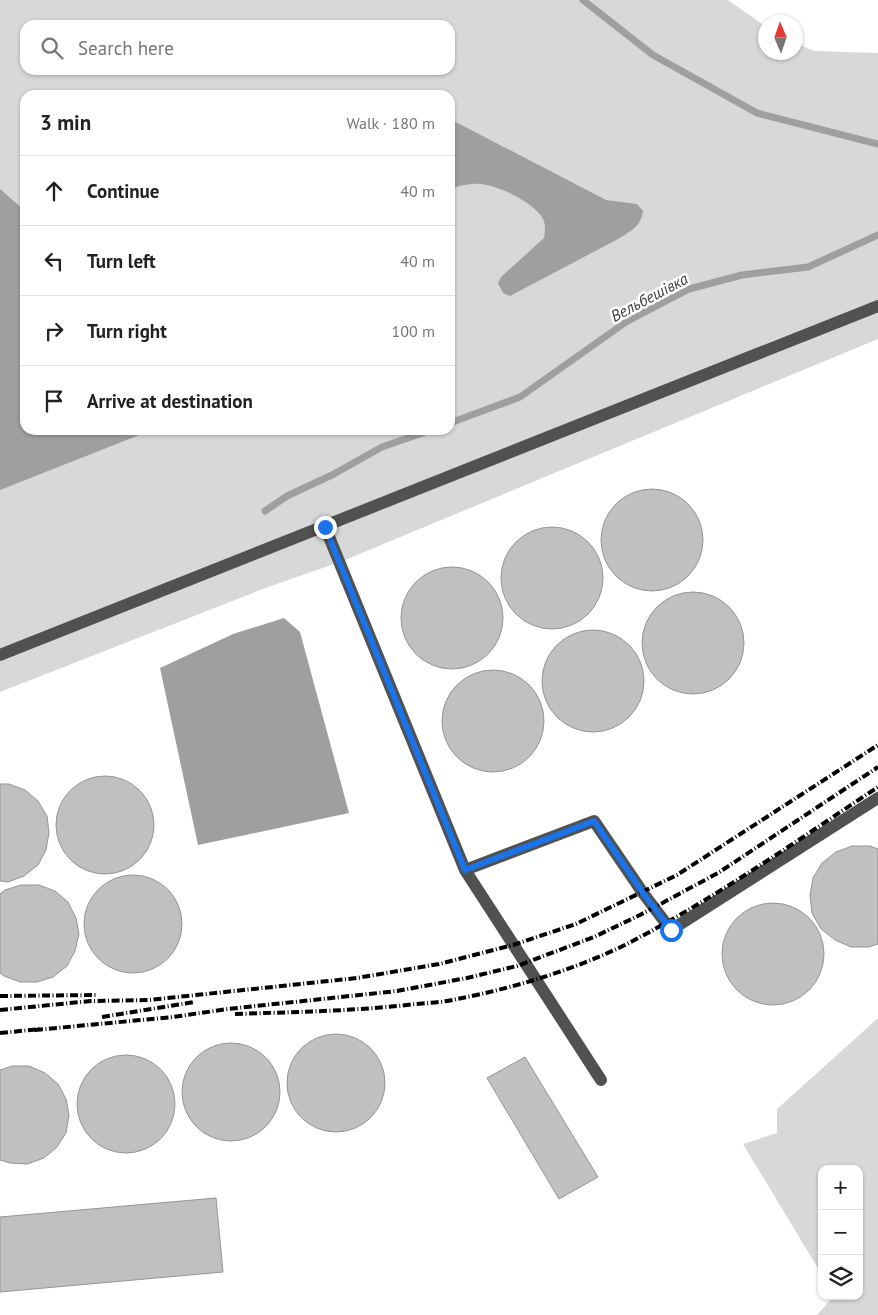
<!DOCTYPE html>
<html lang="en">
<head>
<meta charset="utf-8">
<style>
  :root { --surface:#fff; --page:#f2f2f2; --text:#222; --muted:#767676; --line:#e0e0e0 }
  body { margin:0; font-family:"PT Sans",sans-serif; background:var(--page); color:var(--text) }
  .controls { position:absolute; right:15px; bottom:15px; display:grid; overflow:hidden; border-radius:10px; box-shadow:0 1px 4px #0004 }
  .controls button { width:45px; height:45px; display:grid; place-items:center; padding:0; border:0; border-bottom:1px solid var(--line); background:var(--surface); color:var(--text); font:25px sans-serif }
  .compass { position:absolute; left:758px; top:15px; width:45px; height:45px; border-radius:50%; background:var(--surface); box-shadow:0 1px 4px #0004; rotate:358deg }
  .stop { position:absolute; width:15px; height:15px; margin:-11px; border:4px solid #1a73e8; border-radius:50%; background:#fff }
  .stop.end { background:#1a73e8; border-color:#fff; box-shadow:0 1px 5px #0008 }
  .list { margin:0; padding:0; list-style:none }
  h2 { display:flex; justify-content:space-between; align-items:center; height:65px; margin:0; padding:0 20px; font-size:21px }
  h2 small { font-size:16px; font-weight:400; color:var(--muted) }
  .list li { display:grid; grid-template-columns:32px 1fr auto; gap:15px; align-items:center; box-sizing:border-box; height:70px; padding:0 20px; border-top:1px solid var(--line) }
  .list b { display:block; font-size:19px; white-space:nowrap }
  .list em { font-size:16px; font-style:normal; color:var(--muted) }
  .icon { flex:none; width:28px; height:28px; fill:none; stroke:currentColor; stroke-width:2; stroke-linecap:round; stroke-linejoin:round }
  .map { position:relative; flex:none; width:878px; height:1315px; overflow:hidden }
  .search { position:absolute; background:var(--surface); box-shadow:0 1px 4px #0004; left:20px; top:20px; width:435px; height:55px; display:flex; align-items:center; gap:12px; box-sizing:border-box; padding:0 18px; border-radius:15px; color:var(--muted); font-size:19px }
  .panel { position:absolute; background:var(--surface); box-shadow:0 1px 4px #0004; left:20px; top:90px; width:435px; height:345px; border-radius:15px }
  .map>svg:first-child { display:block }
</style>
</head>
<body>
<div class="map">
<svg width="878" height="1315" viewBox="0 0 878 1315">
  <rect width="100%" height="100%" fill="#fff"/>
  <!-- green -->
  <path fill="#d8d8d8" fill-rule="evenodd" d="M0,0H728L765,26L766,52H796V43L814,51L878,53V339L340,562L268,587L0,692ZM25,25H450V70H25ZM25,95H450V430H25Z
    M878,1018V1315H817L834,1296H859V1169H822V1275L743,1144L777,1133V1109Z"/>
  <!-- water -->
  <path fill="#9f9f9f" d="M450,119L606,200L637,204L643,211C641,226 632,230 620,238L510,296L503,293L498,283L501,277L544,238C545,232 546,225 543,219C535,203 498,185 480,184C470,183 460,186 450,189Z
    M0,189L25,211V430H152L0,490Z
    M284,618L300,632L349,813L198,845L160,668L233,634Z"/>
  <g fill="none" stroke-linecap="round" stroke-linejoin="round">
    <!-- stream -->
    <path stroke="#9f9f9f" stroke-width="7" d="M583,0L653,55L757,113L878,144
      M450,423L520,397L626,322L689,289L742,275L808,267L878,235
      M265,511L287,496L332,475L382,447L431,430"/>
  </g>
  <!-- building -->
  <path fill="#c0c0c0" stroke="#959595" d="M601 540a51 51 0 1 1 102 0a51 51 0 1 1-102 0Z
    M501 578a51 51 0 1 1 102 0a51 51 0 1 1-102 0Z
    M401 618a51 51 0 1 1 102 0a51 51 0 1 1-102 0Z
    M642 643a51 51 0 1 1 102 0a51 51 0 1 1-102 0Z
    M542 681a51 51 0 1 1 102 0a51 51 0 1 1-102 0Z
    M442 721a51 51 0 1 1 102 0a51 51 0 1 1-102 0Z
    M56 825a49 49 0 1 1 98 0a49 49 0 1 1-98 0Z
    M0,784H9L25,790L38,801L47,816L49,833L46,850L38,865L24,876L8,882L0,881Z
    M852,846H870L878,849V944L869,947H851L835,940L821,929L812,913L810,895L813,878L822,863L836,852Z
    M84 924a49 49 0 1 1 98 0a49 49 0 1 1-98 0Z
    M21,885H39L55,891L68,902L76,918L79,934L75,951L67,966L53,977L37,982H20L4,976L0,973V894L5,890Z
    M722 954a51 51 0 1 1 102 0a51 51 0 1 1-102 0Z
    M287 1083a49 49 0 1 1 98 0a49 49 0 1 1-98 0Z
    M182 1092a49 49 0 1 1 98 0a49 49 0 1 1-98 0Z
    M77 1104a49 49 0 1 1 98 0a49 49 0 1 1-98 0Z
    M525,1057L598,1177L559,1199L487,1078Z
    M12,1066H29L45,1073L58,1084L66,1099L69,1115L66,1133L57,1147L44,1158L27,1164L10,1163L0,1160V1070Z
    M216,1198L223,1272L0,1292V1217Z"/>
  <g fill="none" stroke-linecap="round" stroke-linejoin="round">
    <!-- minor -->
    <path stroke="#515151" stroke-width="12" d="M325,527L465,870L601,1080
      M0,655L878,306
      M465,870L594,821L643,893L671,930L878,798"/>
    <!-- rail -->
    <path stroke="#000" stroke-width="4" stroke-dasharray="8 2.5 1 2.5" stroke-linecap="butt" d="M0,996L96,995
      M0,1010L91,1001L149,1000L357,978L439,964L513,945L576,924L677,875L878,745
      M235,1014C296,1012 356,1011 416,1004C430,1003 444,1002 457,999C516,988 590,965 642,936C724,892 801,838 878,787
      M102,1017L194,1002
      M35,1030L173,1017L228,1009L397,991L467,978L517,966L594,937L640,915L718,873L878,767
      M0,1033L41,1029"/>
  </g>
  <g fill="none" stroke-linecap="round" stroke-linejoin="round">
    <!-- route -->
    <path stroke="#1a73e8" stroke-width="6" d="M325,527L465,870L594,821L643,893L671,930"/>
  </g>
  <g text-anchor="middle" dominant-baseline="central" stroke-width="5" stroke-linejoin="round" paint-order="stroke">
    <!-- water labels -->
    <g font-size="16" font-style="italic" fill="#404040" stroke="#fff">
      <text transform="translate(649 297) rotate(-28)">Вельбешівка</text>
    </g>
  </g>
</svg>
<div class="controls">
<button>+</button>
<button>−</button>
<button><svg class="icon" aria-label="layers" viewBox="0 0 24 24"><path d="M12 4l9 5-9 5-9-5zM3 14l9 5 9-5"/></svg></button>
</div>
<svg class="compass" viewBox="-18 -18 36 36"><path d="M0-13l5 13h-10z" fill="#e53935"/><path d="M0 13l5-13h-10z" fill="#767676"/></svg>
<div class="stop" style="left:671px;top:930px"></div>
<div class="stop end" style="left:325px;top:527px"></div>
<div class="search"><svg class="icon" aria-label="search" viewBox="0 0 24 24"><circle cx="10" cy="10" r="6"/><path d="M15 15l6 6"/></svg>Search here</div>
<section class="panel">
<h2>3 min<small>Walk · 180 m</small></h2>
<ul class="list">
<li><svg class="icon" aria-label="ahead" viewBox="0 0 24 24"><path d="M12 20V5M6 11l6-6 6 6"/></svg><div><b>Continue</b></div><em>40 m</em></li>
<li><svg class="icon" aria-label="left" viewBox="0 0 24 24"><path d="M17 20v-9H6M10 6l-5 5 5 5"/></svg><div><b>Turn left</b></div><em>40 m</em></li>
<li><svg class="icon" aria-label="right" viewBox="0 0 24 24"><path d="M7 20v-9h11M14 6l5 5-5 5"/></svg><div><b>Turn right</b></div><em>100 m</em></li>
<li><svg class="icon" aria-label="arrive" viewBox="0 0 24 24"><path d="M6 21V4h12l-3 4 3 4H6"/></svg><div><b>Arrive at destination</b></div></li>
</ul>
</section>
</div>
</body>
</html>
